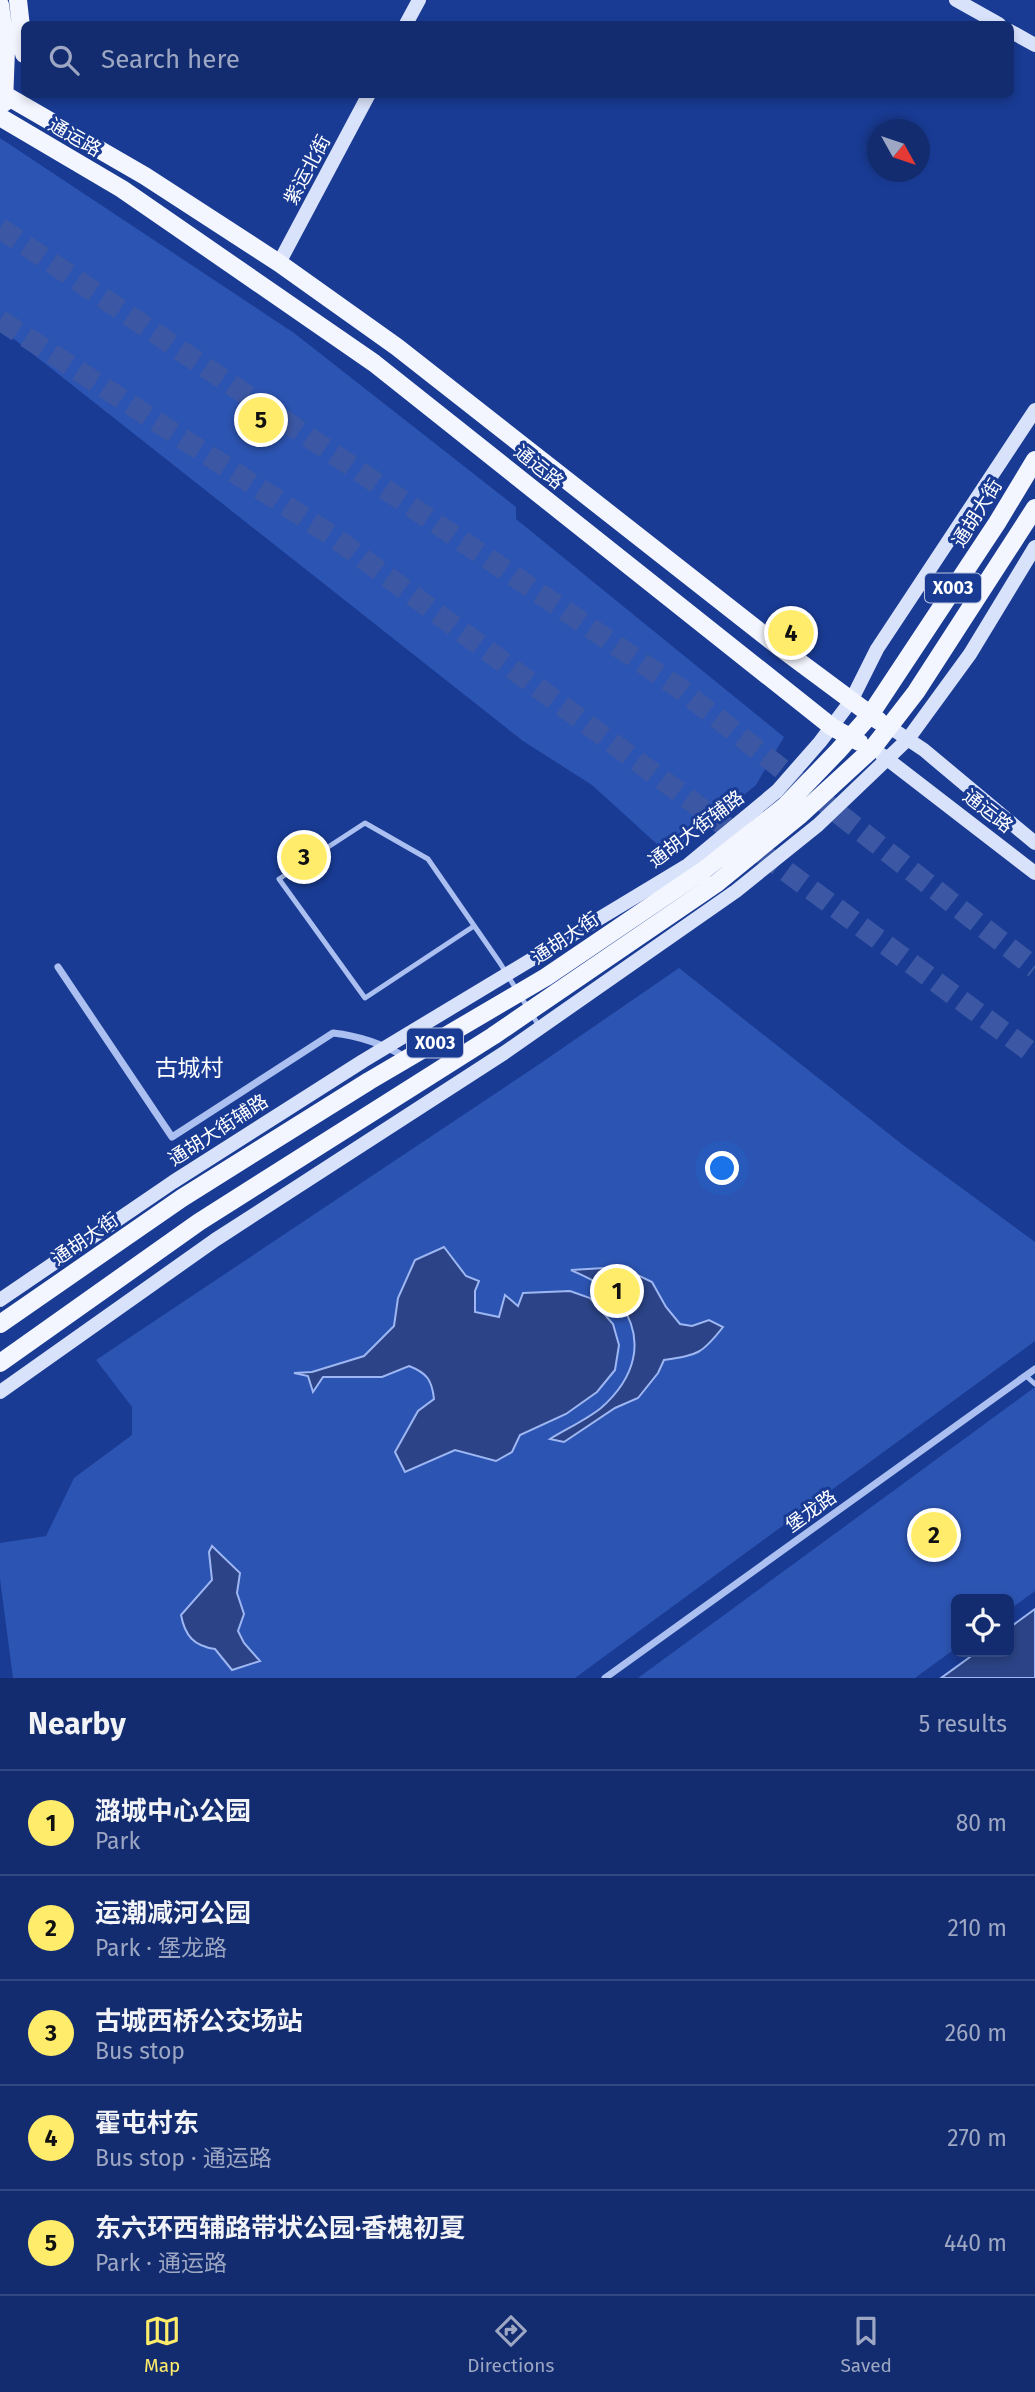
<!DOCTYPE html>
<html lang="en">
<head>
<meta charset="utf-8">
<style>
  :root { --surface:#132c6f; --page:#1c3474; --text:#f1f3f6; --muted:#9da7c3; --line:#324882; --accent:#ffec6a }
  body { margin:0; font-family:"Fira Sans","Noto Sans SC",sans-serif; background:var(--page); color:var(--text) }
  .controls { position:absolute; right:21px; bottom:21px; display:grid; overflow:hidden; border-radius:10px; box-shadow:0 4px 10px #0003 }
  .controls button { width:63px; height:63px; display:grid; place-items:center; padding:0; border:0; border-bottom:2px solid var(--line); background:var(--surface); color:var(--text); font:35px sans-serif }
  .compass { position:absolute; left:867px; top:119px; width:63px; height:63px; border-radius:50%; background:var(--surface); box-shadow:0 4px 10px #0003; rotate:130deg }
  .you { position:absolute; left:723px; top:1169px; width:24px; height:24px; margin:-18px; border:5px solid #fff; border-radius:50%; background:#1a73e8; box-shadow:0 0 0 10px #1a73e833 }
  .badge { display:grid; place-items:center; width:46px; height:46px; border-radius:50%; background:var(--accent); color:#111; font-size:23px; font-weight:700 }
  .pin { position:absolute; translate:-50% -50%; border:4px solid #fff; box-shadow:0 2px 7px #0006 }
  .list { margin:0; padding:0; list-style:none }
  h2 { display:flex; justify-content:space-between; align-items:center; height:91px; margin:0; padding:0 28px; font-size:30px }
  h2 small { font-size:23px; font-weight:400; color:var(--muted) }
  .list li { display:grid; grid-template-columns:46px 1fr auto; gap:21px; align-items:center; box-sizing:border-box; height:105px; padding:0 28px; border-top:2px solid var(--line) }
  .list b { display:block; font-size:26px; white-space:nowrap }
  .list p { margin:0; font-size:23px; white-space:nowrap; color:var(--muted) }
  .list em { font-size:23px; font-style:normal; color:var(--muted) }
  .icon { flex:none; width:38px; height:38px; fill:none; stroke:currentColor; stroke-width:2; stroke-linecap:round; stroke-linejoin:round }
  .map { position:relative; flex:none; width:1035px; height:1678px; overflow:hidden }
  .search { position:absolute; background:var(--surface); box-shadow:0 4px 10px #0003; left:21px; right:21px; top:21px; height:77px; display:flex; align-items:center; gap:18px; box-sizing:border-box; padding:0 24px; border-radius:10px; color:var(--muted); font-size:26px }
  .sheet { height:616px; background:var(--surface) }
  nav { display:flex; justify-content:space-around; align-items:center; box-sizing:border-box; height:98px; border-top:2px solid var(--line); background:var(--surface); font-size:19px; color:var(--muted) }
  nav a { display:grid; justify-items:center; gap:4px }
  nav .on { color:var(--accent) }
  .map>svg:first-child { display:block }
</style>
</head>
<body>
<div class="map">
<svg width="1035" height="1678" viewBox="0 0 1035 1678">
  <rect width="100%" height="100%" fill="#193b94"/>
  <!-- green -->
  <path fill="#2c54b2" d="M0,138L294,333L516,507V519L784,737L756,785L670,856L592,785L523,741L0,328Z
    M679,968L903,1145L1035,1242V1341L575,1678H13L0,1579V1543L46,1536L74,1478L132,1435V1407L96,1360L538,1065Z
    M1035,1387V1591L1009,1610V1599H956V1648L915,1678H638Z"/>
  <!-- water -->
  <path fill="#2c4487" stroke="#9eb7f2" stroke-width="2" d="M444,1247L466,1276L479,1281L475,1291V1312L499,1317L505,1295L518,1306L523,1293L570,1291L590,1298L613,1324L619,1345L615,1370L597,1392L566,1414L520,1435L512,1452L496,1461L455,1450L405,1472L395,1452L418,1411L434,1399C432,1380 427,1373 409,1366L382,1377H323L313,1392L308,1376L294,1373L312,1372L364,1356L394,1326L398,1298L415,1260Z
    M621,1267L652,1282L666,1307L680,1324L692,1326L709,1320L723,1327C702,1354 698,1355 664,1360L658,1373L638,1398L615,1408L564,1442L550,1439C566,1429 586,1420 601,1408C634,1379 647,1341 620,1303C609,1286 588,1278 571,1270Z
    M212,1546L240,1573L237,1593L244,1614L238,1631L244,1643L260,1661L232,1670L215,1649C194,1646 185,1636 181,1615L212,1580L209,1552Z
    M1035,1609V1678H941L977,1652H1009V1628Z"/>
  <g fill="none" stroke-linecap="round" stroke-linejoin="round">
    <!-- highway-tunnel -->
    <path stroke="#3c58a4" stroke-width="21" stroke-dasharray="21 10" stroke-linecap="butt" d="M0,228L679,688L1035,968
      M0,320L331,535L1035,1055"/>
    <!-- lane -->
    <path stroke="#abbff0" stroke-width="5" d="M474,926L365,998L279,879L365,823L428,859L500,963L539,1026
      M1026,1376L1035,1384"/>
    <!-- street -->
    <path stroke="#abbff0" stroke-width="7" d="M58,967L172,1137L333,1033C361,1036 383,1044 407,1058
      M605,1678L1035,1369"/>
    <!-- secondary -->
    <path stroke="#d9e2fb" stroke-width="14" d="M956,0L999,24
      M406,24L419,0
      M1010,31L1035,45
      M279,263L369,94
      M888,726L924,750L1035,843
      M882,755L1035,873
      M0,1300L173,1182L363,1061L688,865L777,791L820,742L851,701L877,649L1035,410
      M0,1392L215,1240L504,1053L736,891L818,825L908,739L970,654L1035,547"/>
    <!-- primary -->
    <path stroke="#f4f6ff" stroke-width="18" d="M18,0L24,54
      M0,5L6,50L4,103
      M0,92L145,176L279,263L397,347L778,646L879,721
      M0,117L122,189L374,363L832,727L859,742
      M0,1324L182,1198L369,1081L546,977L704,870L785,806L838,751L870,715L997,523L1035,460
      M0,1363L199,1222L493,1036L717,883L799,816L872,749L916,692L1035,508"/>
  </g>
  <g text-anchor="middle" dominant-baseline="central" stroke-width="6" stroke-linejoin="round" paint-order="stroke">
    <!-- shield labels -->
    <g fill="#193b94" stroke="#bac4df" stroke-width="2">
      <rect x="925" y="573.5" width="56" height="29" rx="5"/>
      <rect x="407" y="1028.5" width="56" height="29" rx="5"/>
    </g>
    <g font-size="18" font-weight="bold" fill="#fff">
      <text x="953" y="588">X003</text>
      <text x="435" y="1043">X003</text>
    </g>
    <!-- street labels -->
    <g font-size="19" fill="#fff" stroke="#193b94">
      <text transform="translate(75 137) rotate(30)">通运路</text>
      <text transform="translate(307 170) rotate(-62)">紫运北街</text>
      <text transform="translate(539 467) rotate(39)">通运路</text>
      <text transform="translate(977 513) rotate(-58)">通胡大街</text>
      <text transform="translate(988 811) rotate(38)">通运路</text>
      <text transform="translate(696 829) rotate(-37)">通胡大街辅路</text>
      <text transform="translate(565 938) rotate(-34)">通胡大街</text>
      <text transform="translate(218 1130) rotate(-33)">通胡大街辅路</text>
      <text transform="translate(85 1239) rotate(-35)">通胡大街</text>
      <text transform="translate(811 1511) rotate(-36)">堡龙路</text>
    </g>
    <!-- quarter labels -->
    <g font-size="23" fill="#fff" stroke="#193b94">
      <text x="189" y="1068">古城村</text>
    </g>
  </g>
</svg>
<div class="controls">
<button><svg class="icon" aria-label="locate" viewBox="0 0 24 24"><circle cx="12" cy="12" r="6"/><path d="M12 2v4M12 18v4M2 12h4M18 12h4"/></svg></button>
</div>
<svg class="compass" viewBox="-18 -18 36 36"><path d="M0-13l5 13h-10z" fill="#e53935"/><path d="M0 13l5-13h-10z" fill="#9da7c3"/></svg>
<div class="you"></div>
<div class="pin badge" style="left:617px;top:1291px">1</div>
<div class="pin badge" style="left:934px;top:1535px">2</div>
<div class="pin badge" style="left:304px;top:857px">3</div>
<div class="pin badge" style="left:791px;top:633px">4</div>
<div class="pin badge" style="left:261px;top:420px">5</div>
<div class="search"><svg class="icon" aria-label="search" viewBox="0 0 24 24"><circle cx="10" cy="10" r="6"/><path d="M15 15l6 6"/></svg>Search here</div>
</div>
<section class="sheet">
<h2>Nearby<small>5 results</small></h2>
<ul class="list">
<li><span class="badge">1</span><div><b>潞城中心公园</b><p>Park</p></div><em>80 m</em></li>
<li><span class="badge">2</span><div><b>运潮减河公园</b><p>Park · 堡龙路</p></div><em>210 m</em></li>
<li><span class="badge">3</span><div><b>古城西桥公交场站</b><p>Bus stop</p></div><em>260 m</em></li>
<li><span class="badge">4</span><div><b>霍屯村东</b><p>Bus stop · 通运路</p></div><em>270 m</em></li>
<li><span class="badge">5</span><div><b>东六环西辅路带状公园·香槐初夏</b><p>Park · 通运路</p></div><em>440 m</em></li>
</ul>
</section>
<nav>
<a class="on"><svg class="icon" aria-label="map" viewBox="0 0 24 24"><path d="M3 6l6-2 6 2 6-2v14l-6 2-6-2-6 2zM9 4v14M15 6v14"/></svg>Map</a>
<a><svg class="icon" aria-label="directions" viewBox="0 0 24 24"><path d="M12 3l9 9-9 9-9-9zM9 14v-3h6M13 9l2 2-2 2"/></svg>Directions</a>
<a><svg class="icon" aria-label="saved" viewBox="0 0 24 24"><path d="M7 4h10v16l-5-4-5 4z"/></svg>Saved</a>
</nav>
</body>
</html>
